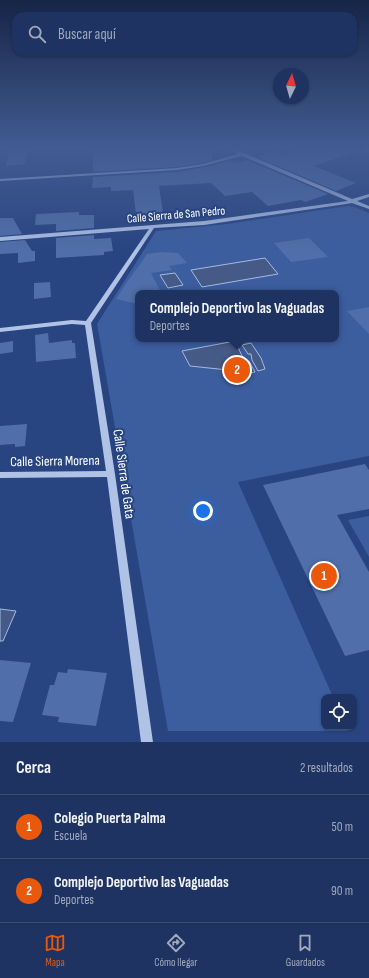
<!DOCTYPE html>
<html lang="es">
<head>
<meta charset="utf-8">
<style>
  :root { --surface:#1e3361; --page:#263b67; --text:#f1f3f6; --muted:#a1aabd; --line:#3c4e76; --accent:#ea580c }
  body { margin:0; font-family:"Sofia Sans Condensed",sans-serif; background:var(--page); color:var(--text) }
  .controls { position:absolute; right:12px; bottom:12px; display:grid; overflow:hidden; border-radius:8px; box-shadow:0 1px 3px #0004 }
  .controls button { width:36px; height:36px; display:grid; place-items:center; padding:0; border:0; border-bottom:1px solid var(--line); background:var(--surface); color:var(--text); font:20px sans-serif }
  .compass { position:absolute; left:273px; top:68px; width:36px; height:36px; border-radius:50%; background:var(--surface); box-shadow:0 1px 3px #0004; rotate:5deg }
  .you { position:absolute; left:203px; top:511px; width:14px; height:14px; margin:-10px; border:3px solid #fff; border-radius:50%; background:#1a73e8; box-shadow:0 0 0 6px #1a73e833 }
  .badge { display:grid; place-items:center; width:26px; height:26px; border-radius:50%; background:var(--accent); color:#fff; font-size:13px; font-weight:700 }
  .pin { position:absolute; translate:-50% -50%; border:2px solid #fff; box-shadow:0 1px 4px #0006 }
  .popup { position:absolute; left:135px; top:290px; width:204px; height:52px; box-sizing:border-box; display:grid; place-content:center; border-radius:8px; background:var(--surface); filter:drop-shadow(0 1px 3px #0005); font-size:13px; white-space:nowrap; color:var(--muted) }
  .popup b { font-size:15px; color:var(--text) }
  .popup::after { content:''; position:absolute; left:50%; top:100%; margin-left:-8px; border:8px solid transparent; border-top-color:var(--surface) }
  .list { margin:0; padding:0; list-style:none }
  h2 { display:flex; justify-content:space-between; align-items:center; height:52px; margin:0; padding:0 16px; font-size:17px }
  h2 small { font-size:13px; font-weight:400; color:var(--muted) }
  .list li { display:grid; grid-template-columns:26px 1fr auto; gap:12px; align-items:center; box-sizing:border-box; height:64px; padding:0 16px; border-top:1px solid var(--line) }
  .list b { display:block; font-size:15px; white-space:nowrap }
  .list p { margin:0; font-size:13px; white-space:nowrap; color:var(--muted) }
  .list em { font-size:13px; font-style:normal; color:var(--muted) }
  .icon { flex:none; width:22px; height:22px; fill:none; stroke:currentColor; stroke-width:2; stroke-linecap:round; stroke-linejoin:round }
  .map { position:relative; flex:none; width:369px; height:742px; overflow:hidden }
  .search { position:absolute; background:var(--surface); box-shadow:0 1px 3px #0004; left:12px; right:12px; top:12px; height:44px; display:flex; align-items:center; gap:10px; box-sizing:border-box; padding:0 14px; border-radius:12px; color:var(--muted); font-size:15px }
  .sheet { height:180px; background:var(--surface) }
  nav { display:flex; justify-content:space-around; align-items:center; box-sizing:border-box; height:56px; border-top:1px solid var(--line); background:var(--surface); font-size:11px; color:var(--muted) }
  nav a { display:grid; justify-items:center; gap:2px }
  nav .on { color:var(--accent) }
  .map>svg:first-child { display:block }
</style>
</head>
<body>
<div class="map">
<svg width="369" height="742" viewBox="0 0 369 742">
  <rect width="100%" height="100%" fill="#284481"/>
  <!-- green -->
  <path fill="#3c5d9e" fill-rule="evenodd" d="M348,206L354,207L369,213V456L238,482L333,697H324V727H347L348,731H168L97,324L156,231L227,224ZM138,293H336V339H138Z
    M369,516V557L348,520Z"/>
  <!-- water -->
  <path fill="#455a86" stroke="#a4bbe6" d="M265,258L278,274L202,287L191,270Z
    M175,273L183,285L168,288L160,275Z
    M235,341L245,362L249,361L255,372L232,376L228,370L190,366L182,351Z
    M251,343L261,358L265,369L258,371L252,360L251,354H248L242,345Z
    M0,609L16,611L3,641H0Z"/>
  <!-- building -->
  <path fill="#506ea9" d="M10,148H28L25,164L6,166Z
    M93,148H212V160L203,163L177,167L93,172Z
    M306,148H358L360,150L314,166L356,183L336,191L257,157L277,151L285,155Z
    M247,160L328,194L305,202L301,200L268,206L252,192L225,196L211,183L159,186L163,213L136,214L133,190L111,191V187L92,188L93,177L177,172L211,166L229,161L234,163Z
    M79,212V215H94V228L56,231V224L35,225L36,214Z
    M0,218H13L22,234L0,236Z
    M94,235V239L111,238L113,251L104,252V255L56,258V238Z
    M309,238L328,257L291,262L274,243Z
    M25,240L32,251H35V261L18,263V253L0,254V242Z
    M161,252L178,253L187,263L169,266L172,270L151,273L161,292L138,293V304L116,299L129,279L130,278L147,254Z
    M50,282L51,297L34,299V283Z
    M369,307V334L347,311Z
    M48,333L49,343L72,340V343H75L76,358L36,362L35,335Z
    M13,341V352L0,354V343Z
    M27,424L25,446L15,447V444L0,445V426Z
    M365,464L369,470V509L337,515L369,572V650L345,656L263,485Z
    M0,660L31,663L13,722L0,721Z
    M68,669L107,673L96,726L58,722L59,717L42,715L50,685H54L58,672L67,673Z"/>
  <g fill="none" stroke-linecap="round" stroke-linejoin="round">
    <!-- minor -->
    <path fill="#b0c2e6" fill-rule="evenodd" d="M226,148H231L244,153L352,199L369,194V197L357,201L369,206V209L352,203L346,204L204,225L154,228L91,323L115,474L153,742H141L107,477L0,478V472L106,471L85,325L72,324L0,332V328L72,320L86,321L149,229L0,241V237L204,221L348,201L242,156L203,166L177,170L0,181V179L177,168L203,164L238,154Z
      M359,148H364L369,150V152Z"/>
  </g>
  <!-- sky -->
  <linearGradient id="sky" x2="0" y2="1"><stop stop-color="#162547"/><stop offset="0.59" stop-color="#425c92"/><stop offset="1" stop-color="#425c92" stop-opacity="0"/></linearGradient>
  <rect width="369" height="252" fill="url(#sky)"/>
  <g text-anchor="middle" dominant-baseline="central" stroke-width="4" stroke-linejoin="round" paint-order="stroke">
    <!-- far-street labels -->
    <g font-size="12" fill="#fff" stroke="#284481">
      <text transform="translate(176 215) rotate(-5)">Calle Sierra de San Pedro</text>
    </g>
    <!-- street labels -->
    <g font-size="14" fill="#fff" stroke="#284481">
      <text transform="translate(55 461) rotate(-1)">Calle Sierra Morena</text>
      <text transform="translate(124 474) rotate(82)">Calle Sierra de Gata</text>
    </g>
  </g>
</svg>
<div class="controls">
<button><svg class="icon" aria-label="locate" viewBox="0 0 24 24"><circle cx="12" cy="12" r="6"/><path d="M12 2v4M12 18v4M2 12h4M18 12h4"/></svg></button>
</div>
<svg class="compass" viewBox="-18 -18 36 36"><path d="M0-13l5 13h-10z" fill="#e53935"/><path d="M0 13l5-13h-10z" fill="#a1aabd"/></svg>
<div class="you"></div>
<div class="pin badge" style="left:324px;top:576px">1</div>
<div class="pin badge" style="left:237px;top:370px">2</div>
<div class="popup"><b>Complejo Deportivo las Vaguadas</b>Deportes</div>
<div class="search"><svg class="icon" aria-label="search" viewBox="0 0 24 24"><circle cx="10" cy="10" r="6"/><path d="M15 15l6 6"/></svg>Buscar aquí</div>
</div>
<section class="sheet">
<h2>Cerca<small>2 resultados</small></h2>
<ul class="list">
<li><span class="badge">1</span><div><b>Colegio Puerta Palma</b><p>Escuela</p></div><em>50 m</em></li>
<li><span class="badge">2</span><div><b>Complejo Deportivo las Vaguadas</b><p>Deportes</p></div><em>90 m</em></li>
</ul>
</section>
<nav>
<a class="on"><svg class="icon" aria-label="map" viewBox="0 0 24 24"><path d="M3 6l6-2 6 2 6-2v14l-6 2-6-2-6 2zM9 4v14M15 6v14"/></svg>Mapa</a>
<a><svg class="icon" aria-label="directions" viewBox="0 0 24 24"><path d="M12 3l9 9-9 9-9-9zM9 14v-3h6M13 9l2 2-2 2"/></svg>Cómo llegar</a>
<a><svg class="icon" aria-label="saved" viewBox="0 0 24 24"><path d="M7 4h10v16l-5-4-5 4z"/></svg>Guardados</a>
</nav>
</body>
</html>
